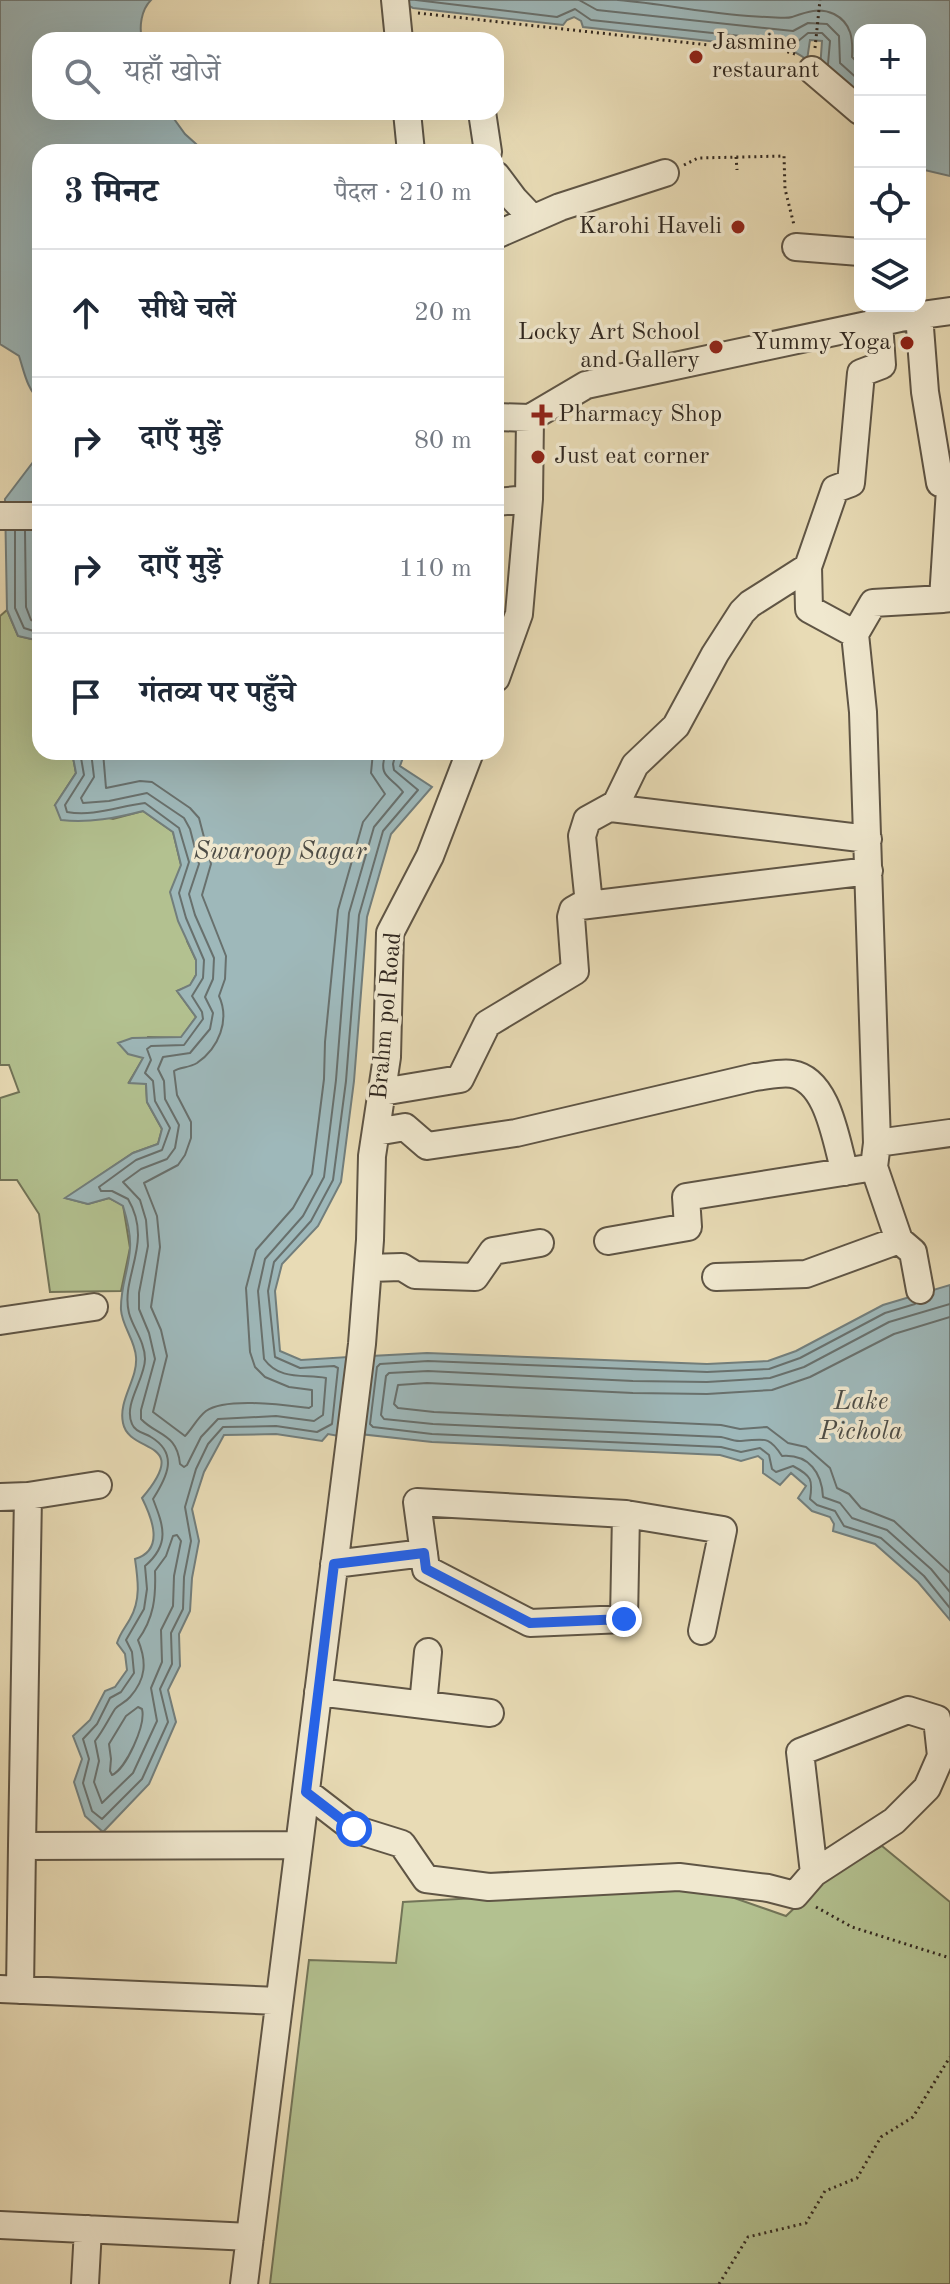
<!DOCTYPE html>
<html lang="hi">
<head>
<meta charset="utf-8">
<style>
  :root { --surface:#fff; --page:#f6f6f7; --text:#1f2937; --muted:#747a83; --line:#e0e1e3 }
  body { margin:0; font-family:"Old Standard TT","Noto Serif Devanagari",serif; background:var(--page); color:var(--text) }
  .controls { position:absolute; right:24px; top:24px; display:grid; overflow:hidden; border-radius:16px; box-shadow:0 8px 32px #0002 }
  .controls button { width:72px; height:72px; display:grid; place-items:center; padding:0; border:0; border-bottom:2px solid var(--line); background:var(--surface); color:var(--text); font:40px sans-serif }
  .stop { position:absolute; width:24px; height:24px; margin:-18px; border:6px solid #2563eb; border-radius:50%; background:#fff }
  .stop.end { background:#2563eb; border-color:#fff; box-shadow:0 2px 8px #0008 }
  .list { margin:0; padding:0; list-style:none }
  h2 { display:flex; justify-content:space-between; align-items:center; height:104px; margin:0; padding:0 32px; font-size:34px }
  h2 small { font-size:26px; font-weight:400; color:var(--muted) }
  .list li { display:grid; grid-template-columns:52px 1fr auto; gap:24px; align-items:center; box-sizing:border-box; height:128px; padding:0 32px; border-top:2px solid var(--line) }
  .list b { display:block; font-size:30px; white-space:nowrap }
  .list em { font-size:26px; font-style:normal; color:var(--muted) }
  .icon { flex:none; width:44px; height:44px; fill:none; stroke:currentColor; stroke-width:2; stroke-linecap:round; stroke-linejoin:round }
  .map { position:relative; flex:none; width:950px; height:2284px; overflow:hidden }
  .search { position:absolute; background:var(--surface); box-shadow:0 8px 32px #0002; left:32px; top:32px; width:472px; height:88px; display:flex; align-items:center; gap:20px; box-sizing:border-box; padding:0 28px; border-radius:24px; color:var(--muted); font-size:30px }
  .panel { position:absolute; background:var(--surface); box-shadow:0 8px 32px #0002; left:32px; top:144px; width:472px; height:616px; border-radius:24px }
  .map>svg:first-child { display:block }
</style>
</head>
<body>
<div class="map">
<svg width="950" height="2284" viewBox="0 0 950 2284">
  <rect width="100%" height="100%" fill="#e8dbb5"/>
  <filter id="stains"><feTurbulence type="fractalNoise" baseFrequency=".0025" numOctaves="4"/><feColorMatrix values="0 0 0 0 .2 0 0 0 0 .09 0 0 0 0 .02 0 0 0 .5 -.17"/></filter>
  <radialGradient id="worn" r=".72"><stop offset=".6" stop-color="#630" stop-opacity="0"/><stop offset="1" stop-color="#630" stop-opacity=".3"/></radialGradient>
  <!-- green -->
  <path fill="#b3c190" stroke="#727458" stroke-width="2" d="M7,610L18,636L40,641V752H72L76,773L55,805L113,819L143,811L173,832L181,865L187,941L196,960V975L190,986L177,991L196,1017L181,1038L148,1037L144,1057L129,1082L146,1083L147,1102L162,1129L158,1144L133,1153L66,1198L88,1204L109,1198L123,1205L130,1248L121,1291L50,1292L39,1214L17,1180H0V1098L19,1092L9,1065H0V616Z
    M882,1846L950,1902V2284H270L309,1960L396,1963L403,1902L700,1886L786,1916L825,1879Z"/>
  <!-- water -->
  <path fill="#9eb8ba" stroke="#727e7c" stroke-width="2" d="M0,0H151C141,10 139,27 142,40H40V112H169L185,134L205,152H40V400C27,390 24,371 19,356L0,344Z
    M404,0H950V176L920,169V30H860V105L820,70L822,41L810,40L807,60C790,46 775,47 754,46L583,27L581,21L574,17L567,20L563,25L413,8L403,3Z
    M40,453V641L18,636L7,610L5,499Z
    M72,752H405L400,766L432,787L391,834L367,917L354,1081L341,1182L318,1226L282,1264L275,1291L280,1351L301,1360L348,1357L339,1436L328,1434L322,1441L276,1434L224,1435L204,1472L192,1509L199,1541L192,1578L190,1611L179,1634L180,1666L168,1690L176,1722L149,1784L103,1832L85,1816L74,1782L82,1759L73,1736L90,1720L105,1691L115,1687L127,1670L125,1654L117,1643C120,1633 125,1628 130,1619C141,1600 138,1580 135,1559C165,1550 152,1518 142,1498C193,1438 129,1455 123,1423C118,1400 138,1379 136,1357C135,1340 122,1326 121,1310C120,1288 129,1269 130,1248C131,1234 127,1219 123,1206L109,1198L88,1204L65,1198L133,1153L158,1144L162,1129L147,1102L146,1084L129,1083L143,1058L128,1054L118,1043L132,1038L181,1037L196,1017L177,991L190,985L196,975V960L178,921L170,892L181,865L173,832L143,811C116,818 90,823 61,820L55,805L76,773Z
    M950,1285V1620L918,1582L875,1544L833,1531L834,1524L830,1517L812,1511L798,1498L806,1486L791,1473L780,1485L763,1473V1460L758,1456L741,1461L720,1455L432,1442L360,1434L371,1356L427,1353L707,1364L768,1361L796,1351L883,1305Z"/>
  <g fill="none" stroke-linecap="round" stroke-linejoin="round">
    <!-- shore -->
    <path stroke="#68706d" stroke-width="2" d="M416,0L557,17L575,9L591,20L797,42L808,33H822L830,41L828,64
      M579,0L597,10L793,31L808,23L827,24L839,36L840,63L860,81
      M618,0C668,4 718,16 767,17C775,17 786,19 792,17C806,12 819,7 834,14C852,23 853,40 852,57L860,65
      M15,531V608L24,628L40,633
      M25,531L26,607L31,620L40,623
      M80,752L84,775L65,805L67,812C94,817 119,806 145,803L179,828L189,862L179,893L186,918L204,960L203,978L192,996L202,1012L203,1019L184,1045L151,1046L147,1049L151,1060L145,1073L153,1081L155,1101L170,1128L162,1150L136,1160L99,1187L101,1191H112L128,1199C154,1243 120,1277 129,1313C133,1328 145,1342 145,1359C145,1379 123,1404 132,1424C135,1432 145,1433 151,1437C179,1454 167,1477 153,1499C163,1525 171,1544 145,1566L147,1589L144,1609L126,1640L132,1652L134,1673L121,1692L110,1698L97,1724L83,1739L89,1759L83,1783L92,1811L102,1819L142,1779L168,1722L160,1689L172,1664L171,1633L183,1609L184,1577L191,1541L185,1507L196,1469L208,1444L223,1427L276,1426L317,1432L332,1424L338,1368L334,1366L300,1368L275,1357L268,1291L274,1262L311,1221L333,1180L346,1081L359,915L383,831L418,790L394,770L393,764L396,752
      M91,752L94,777L81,798L83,803L109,801L147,793L184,818L190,829L199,864L189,894L195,915L214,958L213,979L205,997L213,1013L210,1029L190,1053L163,1057L158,1069L164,1081L165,1099L179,1125L175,1148L167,1159L141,1169L123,1182L140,1200L146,1220L148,1246L139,1293V1309L149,1333L155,1359L141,1410V1419C157,1436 177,1433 180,1464L184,1467L187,1465L201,1437L218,1419L276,1416L314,1421L323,1415L326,1378C304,1374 280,1381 264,1359L258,1291L265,1259L303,1216L324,1177L336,1080L349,913L374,827L403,792C391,776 377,778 386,752
      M103,752L106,788L140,781L152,782L190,808L199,818L211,864L202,895L226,956L225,979L219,996C230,1020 219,1048 197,1063C189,1068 180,1067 174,1071L177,1095L191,1122V1138L185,1155L178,1165L144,1183L157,1216L160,1247L151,1307L161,1330L167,1356L153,1412L185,1436C192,1429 197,1418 206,1411C226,1397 284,1405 309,1408L312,1406V1390L289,1387L265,1377L255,1367L250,1352L246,1288L256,1250L293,1208L312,1174L324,1079L325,1042L338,910L363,822L385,794L371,773L373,752
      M915,1304L885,1313L800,1358L769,1369L707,1372L428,1361L380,1364L377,1367L370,1424L373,1427L432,1434L721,1447L741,1452L760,1448L769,1455L772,1469L776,1472L793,1466C812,1476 813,1480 810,1499L817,1505L835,1511L844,1526L881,1538L924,1576L950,1608
      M950,1304L889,1322L804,1367L770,1378L707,1382L633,1381L428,1371L389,1373L386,1376L381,1415L384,1419L433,1424L721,1437C727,1438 735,1442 741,1441C763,1440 768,1434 782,1456C809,1454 822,1473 823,1497L840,1503L852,1518L887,1530L931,1569L950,1592
      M950,1317L894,1334L810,1377L772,1390L707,1394L633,1393L427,1383L398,1385L394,1404L398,1408L434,1412L721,1425L740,1429L767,1427L788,1443L806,1447L830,1468L837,1488L849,1494L861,1508L894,1521L950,1573
      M177,1535L181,1541L174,1576L173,1606L161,1630L162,1662L151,1688L157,1721L133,1773L102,1803L94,1782L99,1761L95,1741C103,1731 108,1720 115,1709C119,1704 125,1703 130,1697C146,1679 147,1662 138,1640C154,1618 156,1597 155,1571L166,1556L173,1536Z
      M138,1707L142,1709C146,1725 126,1769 112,1775L110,1771L111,1759L109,1744L126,1716Z"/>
    <defs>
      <path id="minor" d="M395,0L399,40
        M812,70L860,111
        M407,112L411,152
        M482,112L488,152
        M496,175L514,199L533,219
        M496,235L560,207L665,173
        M796,247L860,252
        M919,315L925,392L940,483H950
        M496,417L530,418L586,385L900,318L950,311
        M950,489L943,599L950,598
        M496,502L529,499
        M0,516H40
        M855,634L809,609L808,567L835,489L851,483L861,373L882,365L879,323
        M496,678L519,614L529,499L530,418
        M611,808L868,839
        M589,904L582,836L587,820L616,804L635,765L676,726L715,654L742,612L750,604L808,567
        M382,1092L460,1079L487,1024L575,971L571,917L573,910L580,906L869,871
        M376,1132L405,1127L427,1146L516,1133L755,1077C766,1076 781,1072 792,1074C829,1080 836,1143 845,1172
        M877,1143L950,1133
        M608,1241L688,1227L686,1197L862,1169
        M368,1268L402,1267L415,1275L475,1277L493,1251L540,1243
        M716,1277L806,1274L899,1240
        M920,1290L913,1252L899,1240L874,1167L877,1143L863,712L855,634L873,603L943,599
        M0,1321L94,1307
        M28,1496L98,1485
        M0,1497L28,1496L22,1846L299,1845
        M417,1502L626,1514L624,1619L530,1623L426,1569Z
        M626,1514L723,1530L702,1631
        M334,1564L424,1553
        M318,1692L490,1713
        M423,1705L428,1652
        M306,1792L354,1829L402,1844L426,1879L489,1887L679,1877L768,1888L795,1895L814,1873L894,1821L927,1788L941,1756L937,1719L908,1710L800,1752L814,1873
        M0,1989L279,2001
        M20,1990L22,1846
        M0,2225L250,2237
        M85,2284L88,2229
        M244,2284L362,1344L370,1240L372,1156L387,1057L390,933L430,856L470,752"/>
    </defs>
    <!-- minor casing -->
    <use href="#minor" stroke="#5f5545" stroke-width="30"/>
    <!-- path -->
    <path stroke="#312820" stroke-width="3" stroke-dasharray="2 4" stroke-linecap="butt" d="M418,13L754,50L775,48L795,54
      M815,48L820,0
      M736,157L737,170
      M684,165L698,158L784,156L785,189L794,225
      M816,1907L852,1927L950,1958
      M719,2284L748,2237L806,2223L825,2191L857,2178L881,2137L913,2117L950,2057"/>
    <!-- minor -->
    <use href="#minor" stroke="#f0e8cf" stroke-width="26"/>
  </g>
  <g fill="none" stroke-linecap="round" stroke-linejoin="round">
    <!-- route -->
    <path stroke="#2563eb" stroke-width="10" d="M354,1829L306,1792L334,1564L424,1553L426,1569L530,1623L624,1619"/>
  </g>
  <!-- markers -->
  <g fill="#8f2418" stroke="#f0e8cf" stroke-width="3">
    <circle cx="696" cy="57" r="8"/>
    <circle cx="738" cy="227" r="8"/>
    <circle cx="907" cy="343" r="8"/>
    <circle cx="716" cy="347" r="8"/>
    <path d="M538 403h8v8h8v8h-8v8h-8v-8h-8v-8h8z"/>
    <circle cx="538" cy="457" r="8"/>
  </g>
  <g text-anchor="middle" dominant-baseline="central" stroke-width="7" stroke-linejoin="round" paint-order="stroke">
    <!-- poi labels -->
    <g font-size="24" fill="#312820" stroke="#f0e8cf" text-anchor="start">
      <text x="712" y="43">Jasmine<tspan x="712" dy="28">restaurant</tspan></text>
      <text x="722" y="227" text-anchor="end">Karohi Haveli</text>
      <text x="700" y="333" text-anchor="end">Locky Art School<tspan x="700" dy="28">and Gallery</tspan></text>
      <text x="891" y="343" text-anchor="end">Yummy Yoga</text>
      <text x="558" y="415">Pharmacy Shop</text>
      <text x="554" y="457">Just eat corner</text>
    </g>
    <!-- street labels -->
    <g font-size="24" fill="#312820" stroke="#f0e8cf">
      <text transform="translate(387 1016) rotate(-85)">Brahm pol Road</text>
    </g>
    <!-- water labels -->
    <g font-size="26" font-style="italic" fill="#4c4c46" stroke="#f0e8cf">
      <text x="280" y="852">Swaroop Sagar</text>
      <text x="861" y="1402">Lake<tspan x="861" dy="30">Pichola</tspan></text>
    </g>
  </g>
  <rect width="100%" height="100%" filter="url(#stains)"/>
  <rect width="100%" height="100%" fill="url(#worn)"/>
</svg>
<div class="controls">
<button>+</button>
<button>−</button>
<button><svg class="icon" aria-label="locate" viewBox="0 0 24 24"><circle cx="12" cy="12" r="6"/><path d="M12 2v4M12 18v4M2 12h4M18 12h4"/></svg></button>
<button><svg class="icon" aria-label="layers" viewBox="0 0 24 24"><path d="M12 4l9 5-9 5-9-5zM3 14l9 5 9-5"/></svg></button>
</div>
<div class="stop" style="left:354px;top:1829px"></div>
<div class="stop end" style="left:624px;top:1619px"></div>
<div class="search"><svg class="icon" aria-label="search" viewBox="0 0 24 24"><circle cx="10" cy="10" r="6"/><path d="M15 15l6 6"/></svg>यहाँ खोजें</div>
<section class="panel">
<h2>3 मिनट<small>पैदल · 210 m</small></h2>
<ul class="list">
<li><svg class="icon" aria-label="ahead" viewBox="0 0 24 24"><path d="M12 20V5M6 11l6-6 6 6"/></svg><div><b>सीधे चलें</b></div><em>20 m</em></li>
<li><svg class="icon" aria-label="right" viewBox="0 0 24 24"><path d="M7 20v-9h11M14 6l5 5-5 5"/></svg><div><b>दाएँ मुड़ें</b></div><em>80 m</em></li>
<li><svg class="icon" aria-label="right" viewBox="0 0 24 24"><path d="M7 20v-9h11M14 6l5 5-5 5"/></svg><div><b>दाएँ मुड़ें</b></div><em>110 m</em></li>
<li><svg class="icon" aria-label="arrive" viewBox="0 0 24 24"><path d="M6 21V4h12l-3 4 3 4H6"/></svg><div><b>गंतव्य पर पहुँचे</b></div></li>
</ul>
</section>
</div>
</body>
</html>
